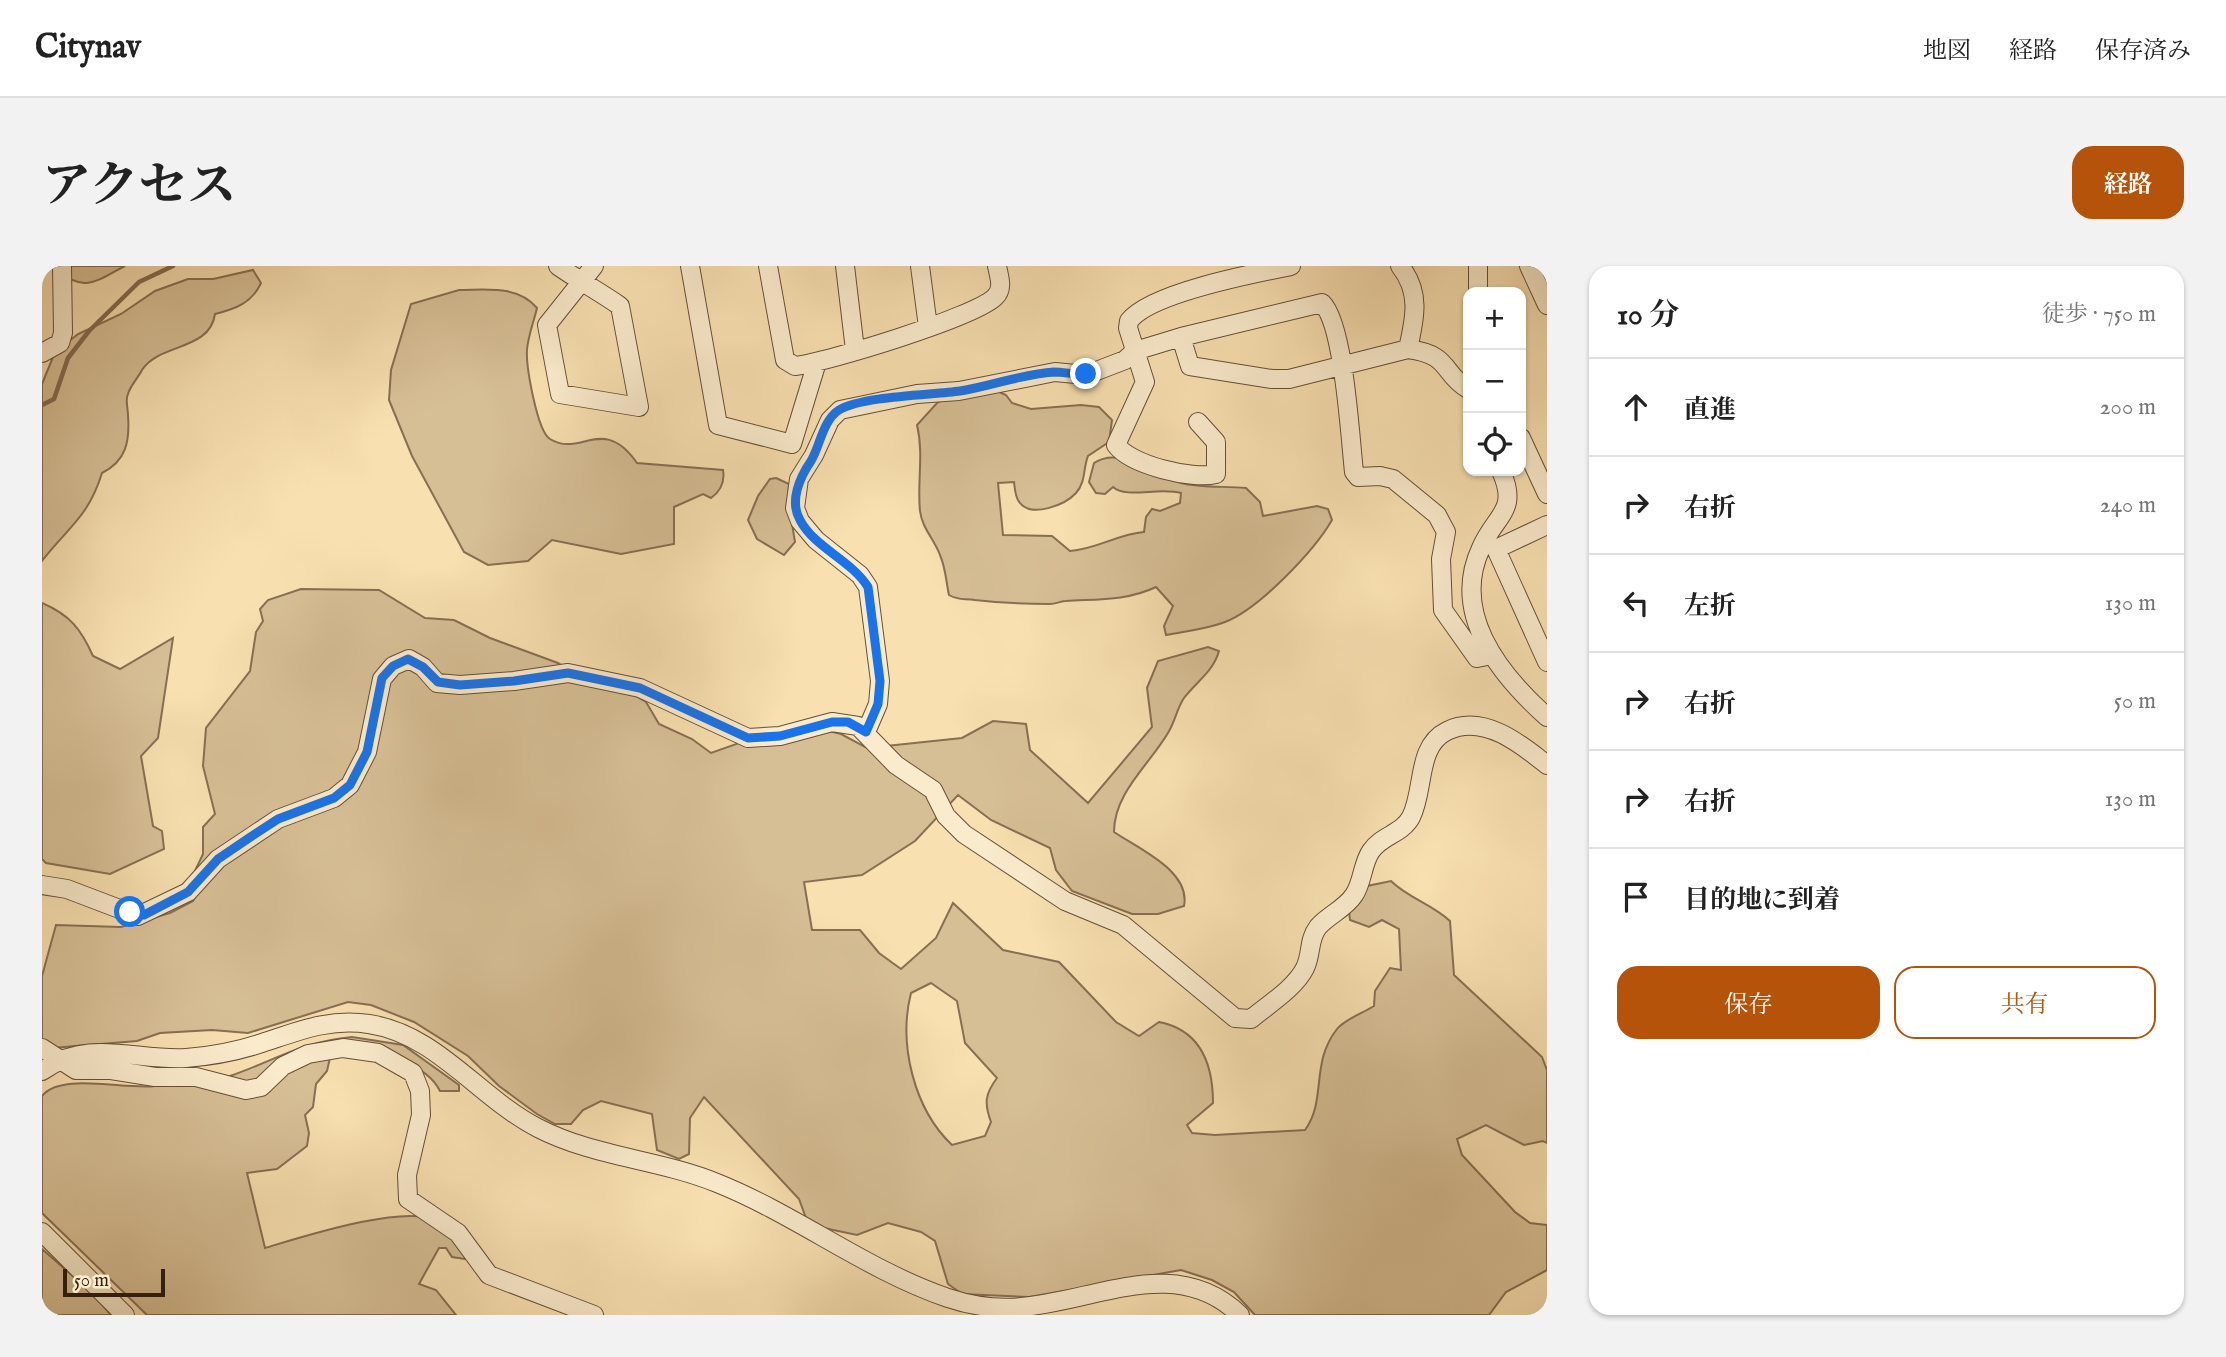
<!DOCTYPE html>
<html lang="ja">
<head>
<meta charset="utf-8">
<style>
  :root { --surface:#fff; --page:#f2f2f2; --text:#222; --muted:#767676; --line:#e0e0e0; --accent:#b45309 }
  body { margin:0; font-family:"IM FELL English","Noto Serif JP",serif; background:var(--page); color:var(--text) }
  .controls { position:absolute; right:21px; top:21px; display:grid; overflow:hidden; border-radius:14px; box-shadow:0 2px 5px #0004 }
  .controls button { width:63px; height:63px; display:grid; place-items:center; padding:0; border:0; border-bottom:2px solid var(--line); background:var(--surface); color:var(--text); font:35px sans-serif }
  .scale { position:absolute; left:21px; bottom:18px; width:102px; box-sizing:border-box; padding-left:7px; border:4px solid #371f0e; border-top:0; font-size:19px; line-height:24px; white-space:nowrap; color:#371f0e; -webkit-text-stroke:5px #faebcc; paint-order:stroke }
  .stop { position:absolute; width:21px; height:21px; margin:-16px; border:5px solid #1a73e8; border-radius:50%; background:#fff }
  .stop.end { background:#1a73e8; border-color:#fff; box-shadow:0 2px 7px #0008 }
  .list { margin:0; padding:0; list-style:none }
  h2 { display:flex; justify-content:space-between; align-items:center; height:91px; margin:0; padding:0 28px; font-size:30px }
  h2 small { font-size:23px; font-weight:400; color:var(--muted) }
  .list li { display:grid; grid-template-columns:46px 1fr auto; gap:21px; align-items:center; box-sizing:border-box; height:98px; padding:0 28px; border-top:2px solid var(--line) }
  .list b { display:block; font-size:26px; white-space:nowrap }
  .list em { font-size:23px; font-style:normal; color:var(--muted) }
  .actions { display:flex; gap:14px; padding:21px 28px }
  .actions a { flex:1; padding:16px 0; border:2px solid var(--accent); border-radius:21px; text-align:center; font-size:24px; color:var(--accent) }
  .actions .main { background:var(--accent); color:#fff }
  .icon { flex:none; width:38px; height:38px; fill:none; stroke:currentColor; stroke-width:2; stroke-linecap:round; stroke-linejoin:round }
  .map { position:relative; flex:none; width:1505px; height:1049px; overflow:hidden; border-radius:21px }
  header { display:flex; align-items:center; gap:42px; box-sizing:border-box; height:98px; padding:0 35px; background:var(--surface); border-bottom:2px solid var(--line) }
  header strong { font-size:33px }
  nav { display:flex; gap:38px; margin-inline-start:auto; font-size:24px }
  .intro { display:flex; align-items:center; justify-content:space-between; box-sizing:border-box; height:168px; padding:0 42px }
  h1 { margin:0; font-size:49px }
  .button { padding:18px 32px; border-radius:21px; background:var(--accent); color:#fff; font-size:24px; font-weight:700 }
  main { display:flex; gap:42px; padding:0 42px }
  aside { flex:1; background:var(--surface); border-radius:21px; box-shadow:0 2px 5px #0004 }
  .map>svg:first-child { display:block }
</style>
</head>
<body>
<header>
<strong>Citynav</strong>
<nav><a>地図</a><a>経路</a><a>保存済み</a></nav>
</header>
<div class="intro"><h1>アクセス</h1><a class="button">経路</a></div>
<main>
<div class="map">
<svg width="1505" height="1049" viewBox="0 0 1505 1049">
  <rect width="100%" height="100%" fill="#f8e0b1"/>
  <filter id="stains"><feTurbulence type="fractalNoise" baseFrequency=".00286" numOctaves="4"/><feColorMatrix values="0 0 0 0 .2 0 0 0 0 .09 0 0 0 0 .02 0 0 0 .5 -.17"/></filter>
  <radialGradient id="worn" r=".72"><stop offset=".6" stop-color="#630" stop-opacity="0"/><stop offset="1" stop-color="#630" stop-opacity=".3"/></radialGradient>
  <!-- green -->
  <path fill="#d7bf95" stroke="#876f52" stroke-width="2" fill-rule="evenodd" d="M16,0H83C55,14 43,28 16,4Z
    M211,4L219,17C210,37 193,43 173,48C168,85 117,77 100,104C96,112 88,120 86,128C83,133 86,143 86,149C88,176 84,195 60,207C46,252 26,261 0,295V118L13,86L36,68L79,48L113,25L146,13H171Z
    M417,24C445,24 476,19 495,42C492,55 486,70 485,84C484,100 495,165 508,173C539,192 561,148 595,197L681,204C683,216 679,225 669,232L661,228L632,241V278L579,288L510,274L486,295L446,299L422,286L370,190L347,134L349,104L369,38Z
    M955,125L964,129L970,137L989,143L1039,139L1057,141L1070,154L1067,176L1046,190C1041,202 1044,216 1034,227C1023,239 990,252 978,237C973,232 973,223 972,216L956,217L961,269L1010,270L1028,285C1055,283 1076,268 1102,266L1104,251L1110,243L1118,245L1138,237L1139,227C1117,221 1084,233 1071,221L1063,228L1054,227L1047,216L1052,197C1079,179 1113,209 1139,217C1158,222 1183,220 1204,222L1218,236L1221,250L1275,240L1286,243L1290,254C1272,285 1217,343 1183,356C1165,363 1144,365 1124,369L1122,360L1131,340L1114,321C1085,335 1054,333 1024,335C1019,335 1014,338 1008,338C983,338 958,337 933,334C923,332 917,335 907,329C904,316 904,303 898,289C892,273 880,262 878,245C875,216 882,188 875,159L895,137L904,132Z
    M734,212L747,218L746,233L753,276L742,289L715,273L706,254L716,230L728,213Z
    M259,323L337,324L383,352L412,354L448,372L516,397L548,418L585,425L604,436L617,458L650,473L669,487L754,457L799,468L825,482L920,472L951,455L984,458L988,484L1046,537L1110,461L1105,422L1116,395L1166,381L1177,385C1171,406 1155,415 1142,432C1135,442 1133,456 1126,467C1107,499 1072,527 1072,566C1097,583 1149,605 1142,640L1116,648H1090L1030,625L1014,604L1008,582L949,554L916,529L873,575L820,609L762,616L770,664H818L837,687L859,703L894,672L911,637L961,684L1017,696L1074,756L1097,770L1117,756C1158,764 1171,798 1171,837L1145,859L1150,867L1173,869L1263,864C1285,834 1268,797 1295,763C1303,753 1321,747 1332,740L1333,725L1348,702L1359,704L1357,663L1340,654L1327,661L1308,654L1307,645L1325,620L1349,615C1366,632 1390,638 1408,655L1412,709L1500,791L1505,804V877L1501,875L1482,879L1444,859L1415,873L1420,889L1473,946L1488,957L1505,959V1004L1464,1026L1447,1049H1213L1192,1026L1170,1014L1139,1004L987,1031L920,1028L906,1018L893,975L879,966L846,957L815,969L782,962L764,952L757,933L662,831L648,852L647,888L637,893L615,884L610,848L559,835L541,844L529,858H513L495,848L457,820L426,790L372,756L329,739L306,736L206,767L170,764L118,767L95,775L22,781L11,782L0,776V710L14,659L79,661L128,647L151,635L155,628L151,609L161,588V561L173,548L161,500L164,462L208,405L214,366L221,355L218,343L226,334ZM889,717L915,735L923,777L955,812C943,828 942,837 949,856L943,870L910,879C872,843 856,778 869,727Z
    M0,337C28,349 39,363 51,390L78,403L131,372L116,472L99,490L111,560L120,565L122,583L68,608L4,597L0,593Z
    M310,771L361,779L417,819V825H398C380,789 324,789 290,783L285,805L274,818L271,841L263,849L267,867L265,880L235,903L205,907L223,982C257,972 365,937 393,955C406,964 418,979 429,989L423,993L410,991L404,982H397L377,1018L394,1024L414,1049H105L0,947V830C18,806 83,824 113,820C137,817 165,817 188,810C234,794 258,776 310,771Z
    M0,983L49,1026L69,1049H0Z"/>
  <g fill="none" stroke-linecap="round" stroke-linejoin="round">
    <!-- stream -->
    <path stroke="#836b4f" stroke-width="4.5" d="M0,139L12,133L26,92L47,65L97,16L131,0"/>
    <defs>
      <path id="minor" d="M516,0C536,14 558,26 578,40L597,141L518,128L505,59L552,0
        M648,0L676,159L750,178L775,96
        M726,0L743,94L753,100C786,96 933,51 953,31C962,22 957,11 955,0
        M803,0L813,84
        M878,0L886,61
        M1358,0C1379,26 1373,52 1366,83
        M1487,0L1505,39
        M1436,26V0
        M0,87L18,77L21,67L20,0
        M1426,123C1399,107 1410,89 1366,83L1247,113H1230L1148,100L1139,71L1280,37C1302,58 1308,171 1312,206L1316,211L1338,210L1351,213L1395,249L1404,266L1399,293L1401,344L1435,392L1450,389
        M1156,156L1174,176V208C1150,214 1089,199 1074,179L1103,116L1086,62L1087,55C1108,27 1213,7 1249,0
        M1479,172L1505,228
        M1459,205C1477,245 1454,248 1439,282C1408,348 1458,409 1505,451
        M1505,259L1454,283L1505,396
        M824,466L836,438L838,415L826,321L818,309L774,274L758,255L753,242L757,213L772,189L788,154L798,144L875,128L917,125L1013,106L1044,109L1083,94L1093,85L1139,71
        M0,619L25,623L96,650L146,626L176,593L236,553L292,532L308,519L325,486L340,413L351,400L367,393L381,401L395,417L418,419L472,415L526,407L598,422L706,472L738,470L790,456L816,460L854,499L891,524L904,550L922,568L1023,635L1081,659L1193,752L1209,753C1227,738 1253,722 1263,702C1270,688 1266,674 1276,661C1286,649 1303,643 1312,629C1321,616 1320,598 1329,585C1340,569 1360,568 1369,551C1383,524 1374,480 1405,465C1441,447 1479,478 1505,499
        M0,782L34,804H69L113,811H154L204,824L219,821L241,800L266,788L301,782L336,787L371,807L378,825L379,849L365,909L366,933L416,967L447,1009L552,1049
        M0,805C46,772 93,795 144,792C170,790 196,785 220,777C257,765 287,752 327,758C395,768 437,832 496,862C552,891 616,893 675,917C755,949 824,1004 906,1032C933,1041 962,1044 989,1040C1061,1031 1137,990 1198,1049
        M0,966L83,1049"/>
    </defs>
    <!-- minor casing -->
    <use href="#minor" stroke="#674f37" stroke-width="20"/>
    <!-- minor -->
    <use href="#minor" stroke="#faebcc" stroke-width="18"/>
  </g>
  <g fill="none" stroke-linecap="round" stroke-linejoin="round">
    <!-- route -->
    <path stroke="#1a73e8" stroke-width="9" d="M88,646L102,649L146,626L176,593L207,572L236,553L292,532L308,519L325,486L340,412L351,400L366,393L381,401L396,416L418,419L472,415L526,407L598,422L706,472L738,470L790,456H806L824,466L836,438L838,415L826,321C809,294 773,282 758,254C747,235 758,211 769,195C778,180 781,154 797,144C820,130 890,129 918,125C949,120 980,108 1012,106C1023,106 1033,109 1044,108"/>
  </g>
  <rect width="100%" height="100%" filter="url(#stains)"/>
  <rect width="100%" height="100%" fill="url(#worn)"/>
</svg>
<div class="controls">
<button>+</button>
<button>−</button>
<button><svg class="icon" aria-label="locate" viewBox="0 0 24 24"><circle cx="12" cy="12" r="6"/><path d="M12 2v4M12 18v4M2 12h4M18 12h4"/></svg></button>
</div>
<div class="scale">50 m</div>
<div class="stop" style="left:88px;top:646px"></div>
<div class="stop end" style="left:1044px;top:108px"></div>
</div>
<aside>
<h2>10 分<small>徒歩 · 750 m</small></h2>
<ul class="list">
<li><svg class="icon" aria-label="ahead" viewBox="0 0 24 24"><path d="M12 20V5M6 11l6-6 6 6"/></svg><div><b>直進</b></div><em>200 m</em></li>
<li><svg class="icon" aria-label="right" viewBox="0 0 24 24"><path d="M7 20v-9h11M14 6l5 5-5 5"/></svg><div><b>右折</b></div><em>240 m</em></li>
<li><svg class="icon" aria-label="left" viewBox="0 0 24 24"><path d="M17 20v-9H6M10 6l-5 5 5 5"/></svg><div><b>左折</b></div><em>130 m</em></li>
<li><svg class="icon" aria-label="right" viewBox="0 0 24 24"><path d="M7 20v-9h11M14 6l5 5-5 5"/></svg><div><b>右折</b></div><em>50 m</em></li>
<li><svg class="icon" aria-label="right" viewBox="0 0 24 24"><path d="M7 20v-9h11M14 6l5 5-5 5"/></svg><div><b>右折</b></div><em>130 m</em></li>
<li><svg class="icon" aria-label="arrive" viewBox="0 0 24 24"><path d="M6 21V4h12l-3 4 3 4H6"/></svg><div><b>目的地に到着</b></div></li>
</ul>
<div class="actions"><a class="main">保存</a><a>共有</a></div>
</aside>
</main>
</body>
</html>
